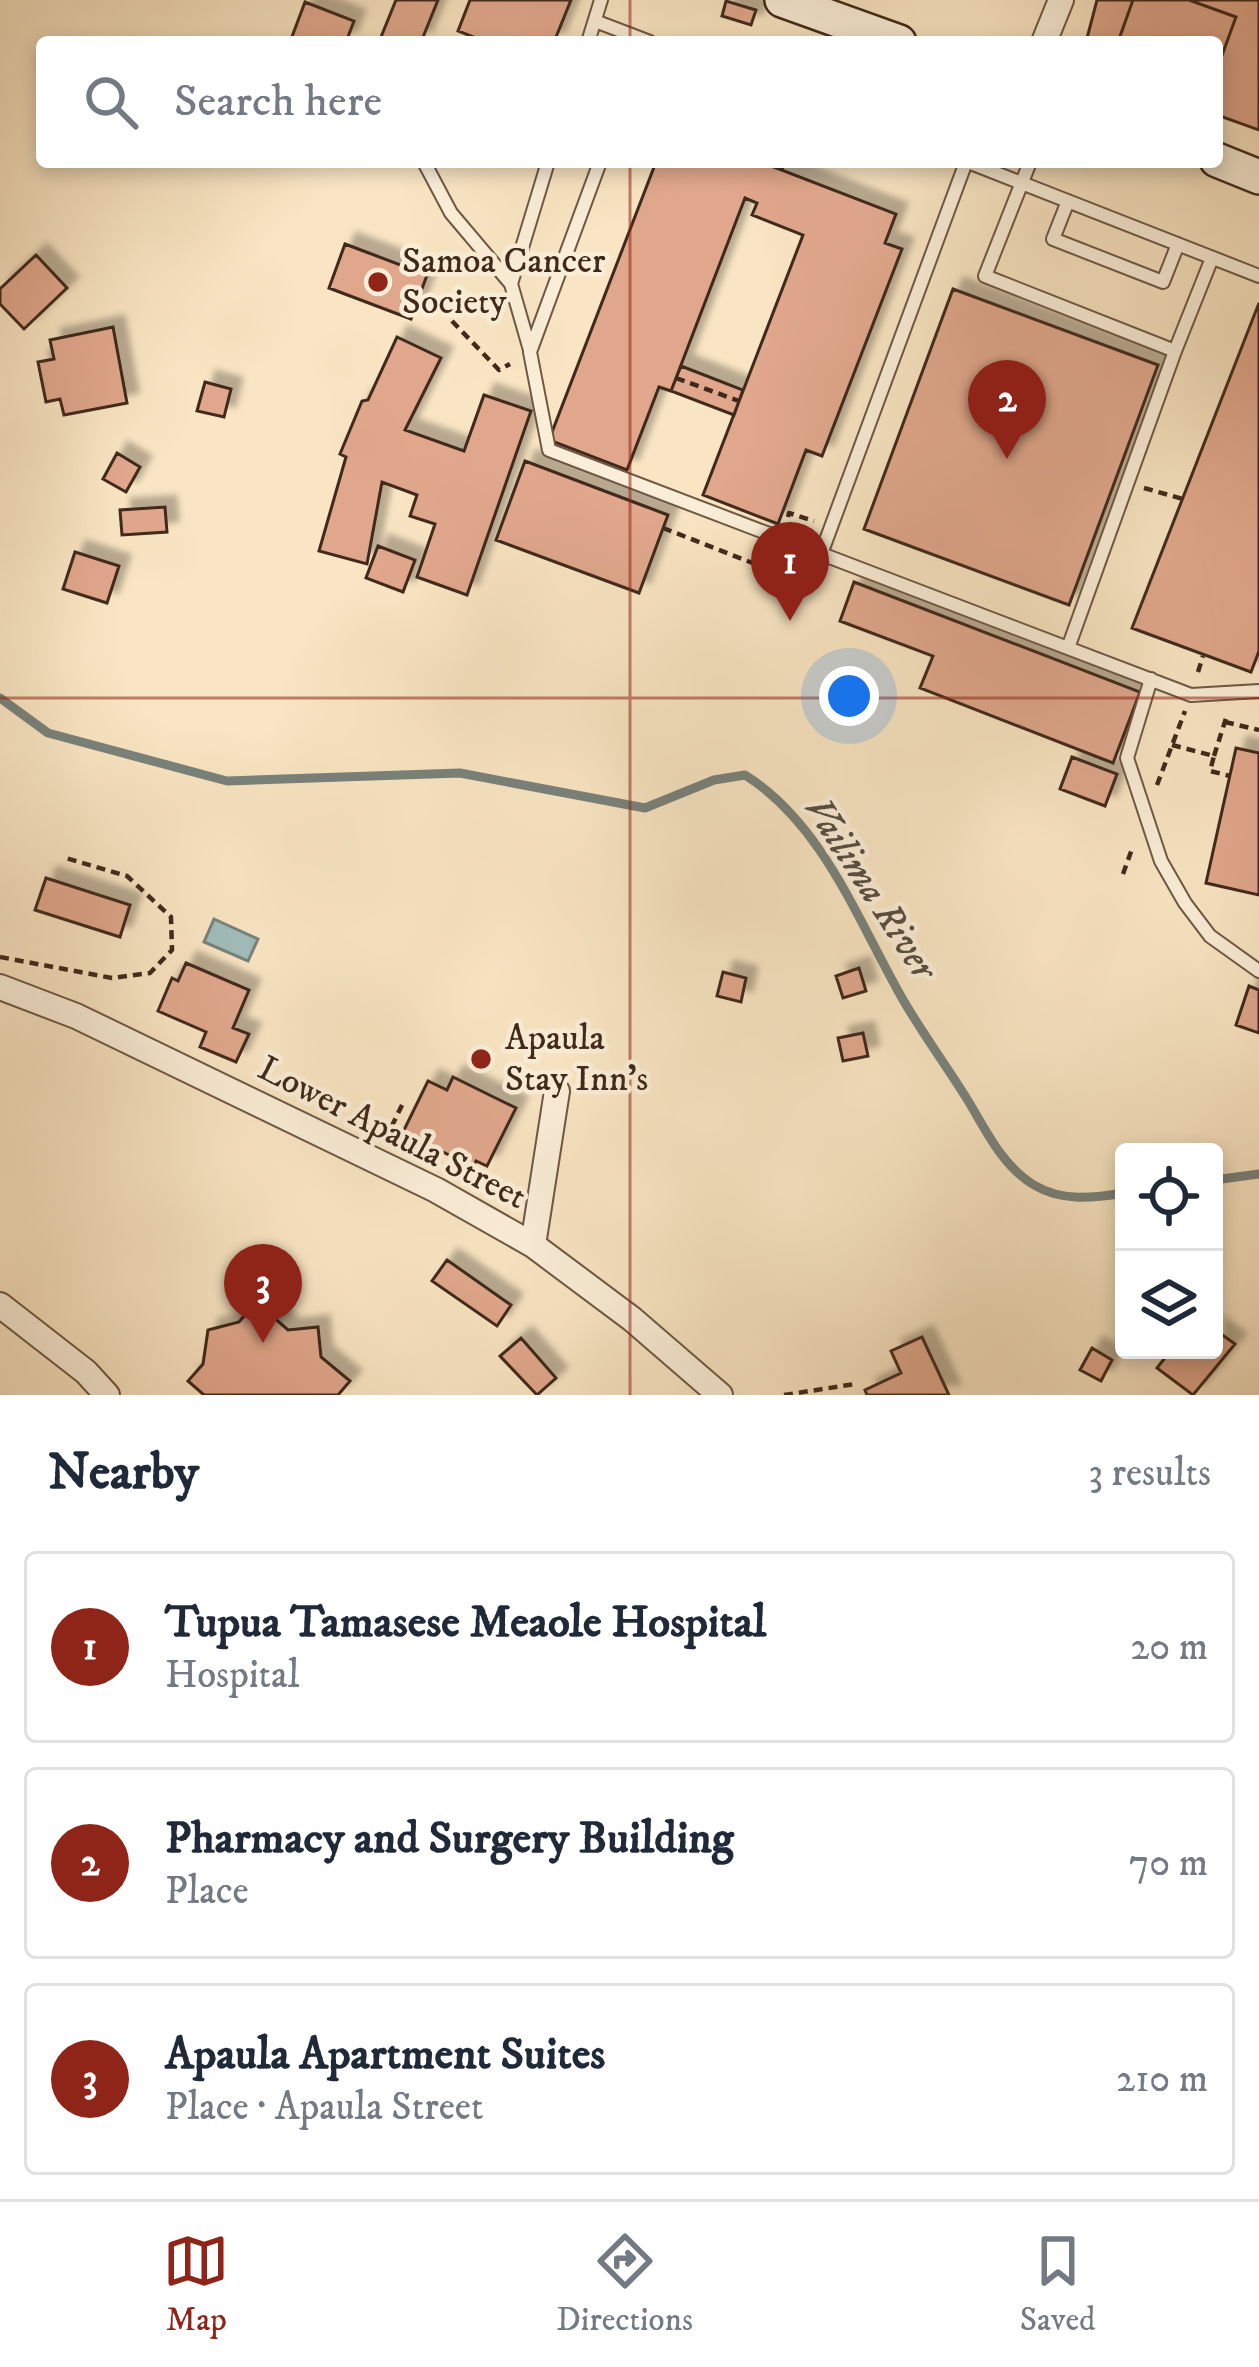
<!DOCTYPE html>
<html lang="en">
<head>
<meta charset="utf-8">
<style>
  :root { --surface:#fff; --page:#f6f6f7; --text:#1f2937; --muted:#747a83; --line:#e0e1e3; --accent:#8f2418 }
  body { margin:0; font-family:"IM FELL DW Pica",serif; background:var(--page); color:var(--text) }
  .controls { position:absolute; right:36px; bottom:36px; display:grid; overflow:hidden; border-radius:12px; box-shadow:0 6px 18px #0003 }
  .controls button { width:108px; height:108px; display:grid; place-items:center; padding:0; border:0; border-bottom:3px solid var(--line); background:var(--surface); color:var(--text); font:60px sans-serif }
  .you { position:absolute; left:849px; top:696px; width:42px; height:42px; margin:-30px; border:9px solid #fff; border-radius:50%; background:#1a73e8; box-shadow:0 0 0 18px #1a73e833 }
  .badge { display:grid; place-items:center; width:78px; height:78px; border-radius:50%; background:var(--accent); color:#fff; font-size:39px; font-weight:700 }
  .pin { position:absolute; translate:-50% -99px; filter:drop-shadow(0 3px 6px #0008) }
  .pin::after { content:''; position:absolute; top:63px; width:42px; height:36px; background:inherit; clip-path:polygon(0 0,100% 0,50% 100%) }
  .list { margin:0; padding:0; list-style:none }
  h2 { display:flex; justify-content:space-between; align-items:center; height:156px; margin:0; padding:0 48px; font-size:51px }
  h2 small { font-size:39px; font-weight:400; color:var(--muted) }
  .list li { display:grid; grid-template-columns:78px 1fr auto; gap:36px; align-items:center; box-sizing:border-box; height:192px; margin:0 24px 24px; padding:0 24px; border:3px solid var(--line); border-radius:12px }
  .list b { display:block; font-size:45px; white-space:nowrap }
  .list p { margin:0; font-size:39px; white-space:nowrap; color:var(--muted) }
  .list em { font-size:39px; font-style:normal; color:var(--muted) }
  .icon { flex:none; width:66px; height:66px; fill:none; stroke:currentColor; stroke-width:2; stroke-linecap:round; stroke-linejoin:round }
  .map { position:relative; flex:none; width:1259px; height:1395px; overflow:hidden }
  .search { position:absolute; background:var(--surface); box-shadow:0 6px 18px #0003; left:36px; right:36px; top:36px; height:132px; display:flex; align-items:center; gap:30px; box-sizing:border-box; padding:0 42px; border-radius:12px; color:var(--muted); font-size:45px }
  .sheet { height:804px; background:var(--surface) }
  nav { display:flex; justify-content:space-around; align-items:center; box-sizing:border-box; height:168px; border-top:3px solid var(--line); background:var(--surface); font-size:33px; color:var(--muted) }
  nav a { display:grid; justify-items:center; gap:6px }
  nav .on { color:var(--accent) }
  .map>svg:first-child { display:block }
</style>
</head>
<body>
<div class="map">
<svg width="1259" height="1395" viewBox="0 0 1259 1395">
  <defs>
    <filter id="shadow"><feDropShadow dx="11" dy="-11" stdDeviation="3" flood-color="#0004"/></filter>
  </defs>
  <rect width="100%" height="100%" fill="#f9e5c3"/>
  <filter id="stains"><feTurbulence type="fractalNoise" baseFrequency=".00167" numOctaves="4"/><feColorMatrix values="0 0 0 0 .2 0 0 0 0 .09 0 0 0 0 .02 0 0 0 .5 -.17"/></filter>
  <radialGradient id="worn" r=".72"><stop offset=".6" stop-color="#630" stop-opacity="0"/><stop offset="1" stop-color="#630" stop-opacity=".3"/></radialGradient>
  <!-- water -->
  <path fill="#a0bdbb" stroke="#79827b" stroke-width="3" d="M214,919L258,939L248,961L204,942Z"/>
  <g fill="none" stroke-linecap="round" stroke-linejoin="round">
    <!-- stream -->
    <path stroke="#79827b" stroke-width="9" d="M0,698L48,733L227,781L460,773L645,808L714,780L745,775C823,824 858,921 902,998C922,1033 946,1065 967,1099C986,1130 1002,1166 1034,1185C1062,1202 1094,1198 1124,1193
      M1214,1180L1259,1174"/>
  </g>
  <!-- building -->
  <path fill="#e0a78c" stroke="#3f291a" stroke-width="3" filter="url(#shadow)" d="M396,0H438L421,42H379Z
    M470,0H571L554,42H486L458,31Z
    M1097,0H1259V130L1217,115V42H1086Z
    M1133,0H1189L1236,17L1217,69V42H1118Z
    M726,1L756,10L751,25L722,16Z
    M305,2L354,21L346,42H290Z
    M656,162H761L896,214L885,243L902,249L822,456L806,450L778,524L703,495L803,235L752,215L757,203L745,198L671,391L659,387L627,470L549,440Z
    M345,244L427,275L411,319L329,288Z
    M36,255L67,288L24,329L0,304V289Z
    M953,289L1158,365L1069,605L864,529Z
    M1259,303V651L1251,672L1132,628Z
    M113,327L127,403L64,415L60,399L46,402L38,362L54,359L50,340Z
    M397,337L441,358L405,430L464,451L484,395L531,411L467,595L417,577L435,524L410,516L417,495L382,482L367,564L319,551L346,457L340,454L362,401L368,400Z
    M681,366L743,390L734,415L671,391Z
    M205,382L231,389L224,417L197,411Z
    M117,453L140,467L126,492L103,479Z
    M525,461L668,515L639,593L496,540Z
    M165,507L167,532L122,535L120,510Z
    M378,546L415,560L403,592L366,578Z
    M75,552L119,566L107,603L63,589Z
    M854,582L1140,692L1113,763L920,688L933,656L840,621Z
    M1236,748L1259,753V895L1206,883Z
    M1072,757L1117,774L1105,806L1060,789Z
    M46,878L130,905L120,937L35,910Z
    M186,963L249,990L233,1028L249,1034L236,1062L200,1047L206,1032L158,1011L172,978L178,981Z
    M859,968L866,991L843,998L836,976Z
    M723,972L746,978L741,1002L717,996Z
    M1249,986L1259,990V1033L1236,1025Z
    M863,1033L868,1056L843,1061L838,1038Z
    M453,1077L516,1108L487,1166L476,1161L473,1167L439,1150L434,1159L409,1146L413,1139L402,1134L428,1081L447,1090Z
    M447,1260L511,1305L497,1326L432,1281Z
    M256,1302L288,1330L318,1327L321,1357L350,1381L338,1395H204L188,1381L203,1364L208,1330L239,1322Z
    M1214,1329L1235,1344L1193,1395L1157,1368L1171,1350H1214Z
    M922,1337L949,1395H867L865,1390L901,1373L891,1351Z
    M521,1338L556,1378L537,1395L500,1356Z
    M1092,1348L1112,1360L1101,1381L1080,1370Z"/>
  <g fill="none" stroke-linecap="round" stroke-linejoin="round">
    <defs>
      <path id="lane" d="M595,21L650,42
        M588,42L601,0
        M424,162L451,213L511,284
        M600,162L530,352L549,450L1191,695L1259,691
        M968,162L1259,276
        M1030,162L985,276L1175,351L1212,258
        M1068,201L1053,239L1163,282L1178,244
        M530,350L511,284L548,162
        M821,554L966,162
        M1068,648L1175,351
        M1151,679L1127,758L1161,861L1185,903L1210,936L1259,971"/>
      <path id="street" d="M1044,42L1061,0
        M0,987L76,1016L436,1190L533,1245L632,1319L720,1395
        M533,1245L557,1091
        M0,1305L86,1372L107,1395"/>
      <path id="secondary" d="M782,0L899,42
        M1217,160L1259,177"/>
    </defs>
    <!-- lane casing -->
    <use href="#lane" stroke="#6e5844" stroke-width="16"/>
    <!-- street casing -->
    <use href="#street" stroke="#6e5844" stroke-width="28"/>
    <!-- secondary casing -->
    <use href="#secondary" stroke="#3f291a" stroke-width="38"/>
    <!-- path -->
    <path stroke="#3f291a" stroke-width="4.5" stroke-dasharray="9 6" stroke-linecap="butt" d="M781,170L784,162
      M452,321L499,370L510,364
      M676,378L739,401
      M1144,488L1183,499
      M788,517L789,513L814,521
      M663,528L768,569L773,556
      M1198,672L1203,656
      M1225,722L1259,730
      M1172,745L1214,756L1210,771L1230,776
      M1214,756L1227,715
      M1157,785L1185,711
      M1123,874L1133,846
      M0,957L112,978L150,973L172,950L171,917L127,876L62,857
      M385,1140L404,1101
      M784,1395L855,1384"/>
    <!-- lane -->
    <use href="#lane" stroke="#fbeed8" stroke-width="12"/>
    <!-- street -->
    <use href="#street" stroke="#fbeed8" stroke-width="24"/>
    <!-- secondary -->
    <use href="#secondary" stroke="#fbeed8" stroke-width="33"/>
  </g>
  <!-- grid -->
  <path fill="none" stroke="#8f2418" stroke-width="3" stroke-opacity="0.55" d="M630,0V42M630,162V1395M0,698H1259"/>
  <!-- markers -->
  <g fill="#8f2418" stroke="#fbeed8" stroke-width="4.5">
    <circle cx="378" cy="282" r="12"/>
    <circle cx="481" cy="1059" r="12"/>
  </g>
  <g text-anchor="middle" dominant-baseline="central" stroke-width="9" stroke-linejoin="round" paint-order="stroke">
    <!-- poi labels -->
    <g font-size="36" fill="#3f291a" stroke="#fbeed8" text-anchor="start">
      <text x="402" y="261">Samoa Cancer<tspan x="402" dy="41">Society</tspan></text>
      <text x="505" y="1038">Apaula<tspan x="505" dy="41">Stay Inn's</tspan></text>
    </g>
    <!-- street labels -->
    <g font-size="36" fill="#3f291a" stroke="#fbeed8">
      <text transform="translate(392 1133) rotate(27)">Lower Apaula Street</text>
    </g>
    <!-- water labels -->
    <g font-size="39" font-style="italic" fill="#574e42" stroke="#fbeed8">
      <text transform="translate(870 888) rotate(57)">Vailima River</text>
    </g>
  </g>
  <rect width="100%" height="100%" filter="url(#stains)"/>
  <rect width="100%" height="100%" fill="url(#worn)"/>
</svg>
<div class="controls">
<button><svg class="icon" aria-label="locate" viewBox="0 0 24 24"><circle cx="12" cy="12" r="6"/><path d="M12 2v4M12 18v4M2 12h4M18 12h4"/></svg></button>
<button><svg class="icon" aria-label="layers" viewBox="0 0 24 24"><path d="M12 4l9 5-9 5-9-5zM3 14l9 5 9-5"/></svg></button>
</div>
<div class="you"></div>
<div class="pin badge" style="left:790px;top:621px">1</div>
<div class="pin badge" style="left:1007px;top:459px">2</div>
<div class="pin badge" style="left:263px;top:1343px">3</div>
<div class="search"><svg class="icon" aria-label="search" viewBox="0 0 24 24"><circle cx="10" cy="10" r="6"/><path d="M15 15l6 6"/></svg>Search here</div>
</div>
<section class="sheet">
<h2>Nearby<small>3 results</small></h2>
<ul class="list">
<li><span class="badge">1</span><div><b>Tupua Tamasese Meaole Hospital</b><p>Hospital</p></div><em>20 m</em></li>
<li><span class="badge">2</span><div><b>Pharmacy and Surgery Building</b><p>Place</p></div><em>70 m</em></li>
<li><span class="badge">3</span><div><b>Apaula Apartment Suites</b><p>Place · Apaula Street</p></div><em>210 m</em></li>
</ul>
</section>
<nav>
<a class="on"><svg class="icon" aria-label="map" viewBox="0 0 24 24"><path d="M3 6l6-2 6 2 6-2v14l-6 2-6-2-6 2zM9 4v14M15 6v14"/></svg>Map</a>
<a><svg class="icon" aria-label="directions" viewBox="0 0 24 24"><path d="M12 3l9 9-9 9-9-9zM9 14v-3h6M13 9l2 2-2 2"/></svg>Directions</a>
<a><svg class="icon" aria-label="saved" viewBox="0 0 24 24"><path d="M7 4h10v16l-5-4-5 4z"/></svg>Saved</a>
</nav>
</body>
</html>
